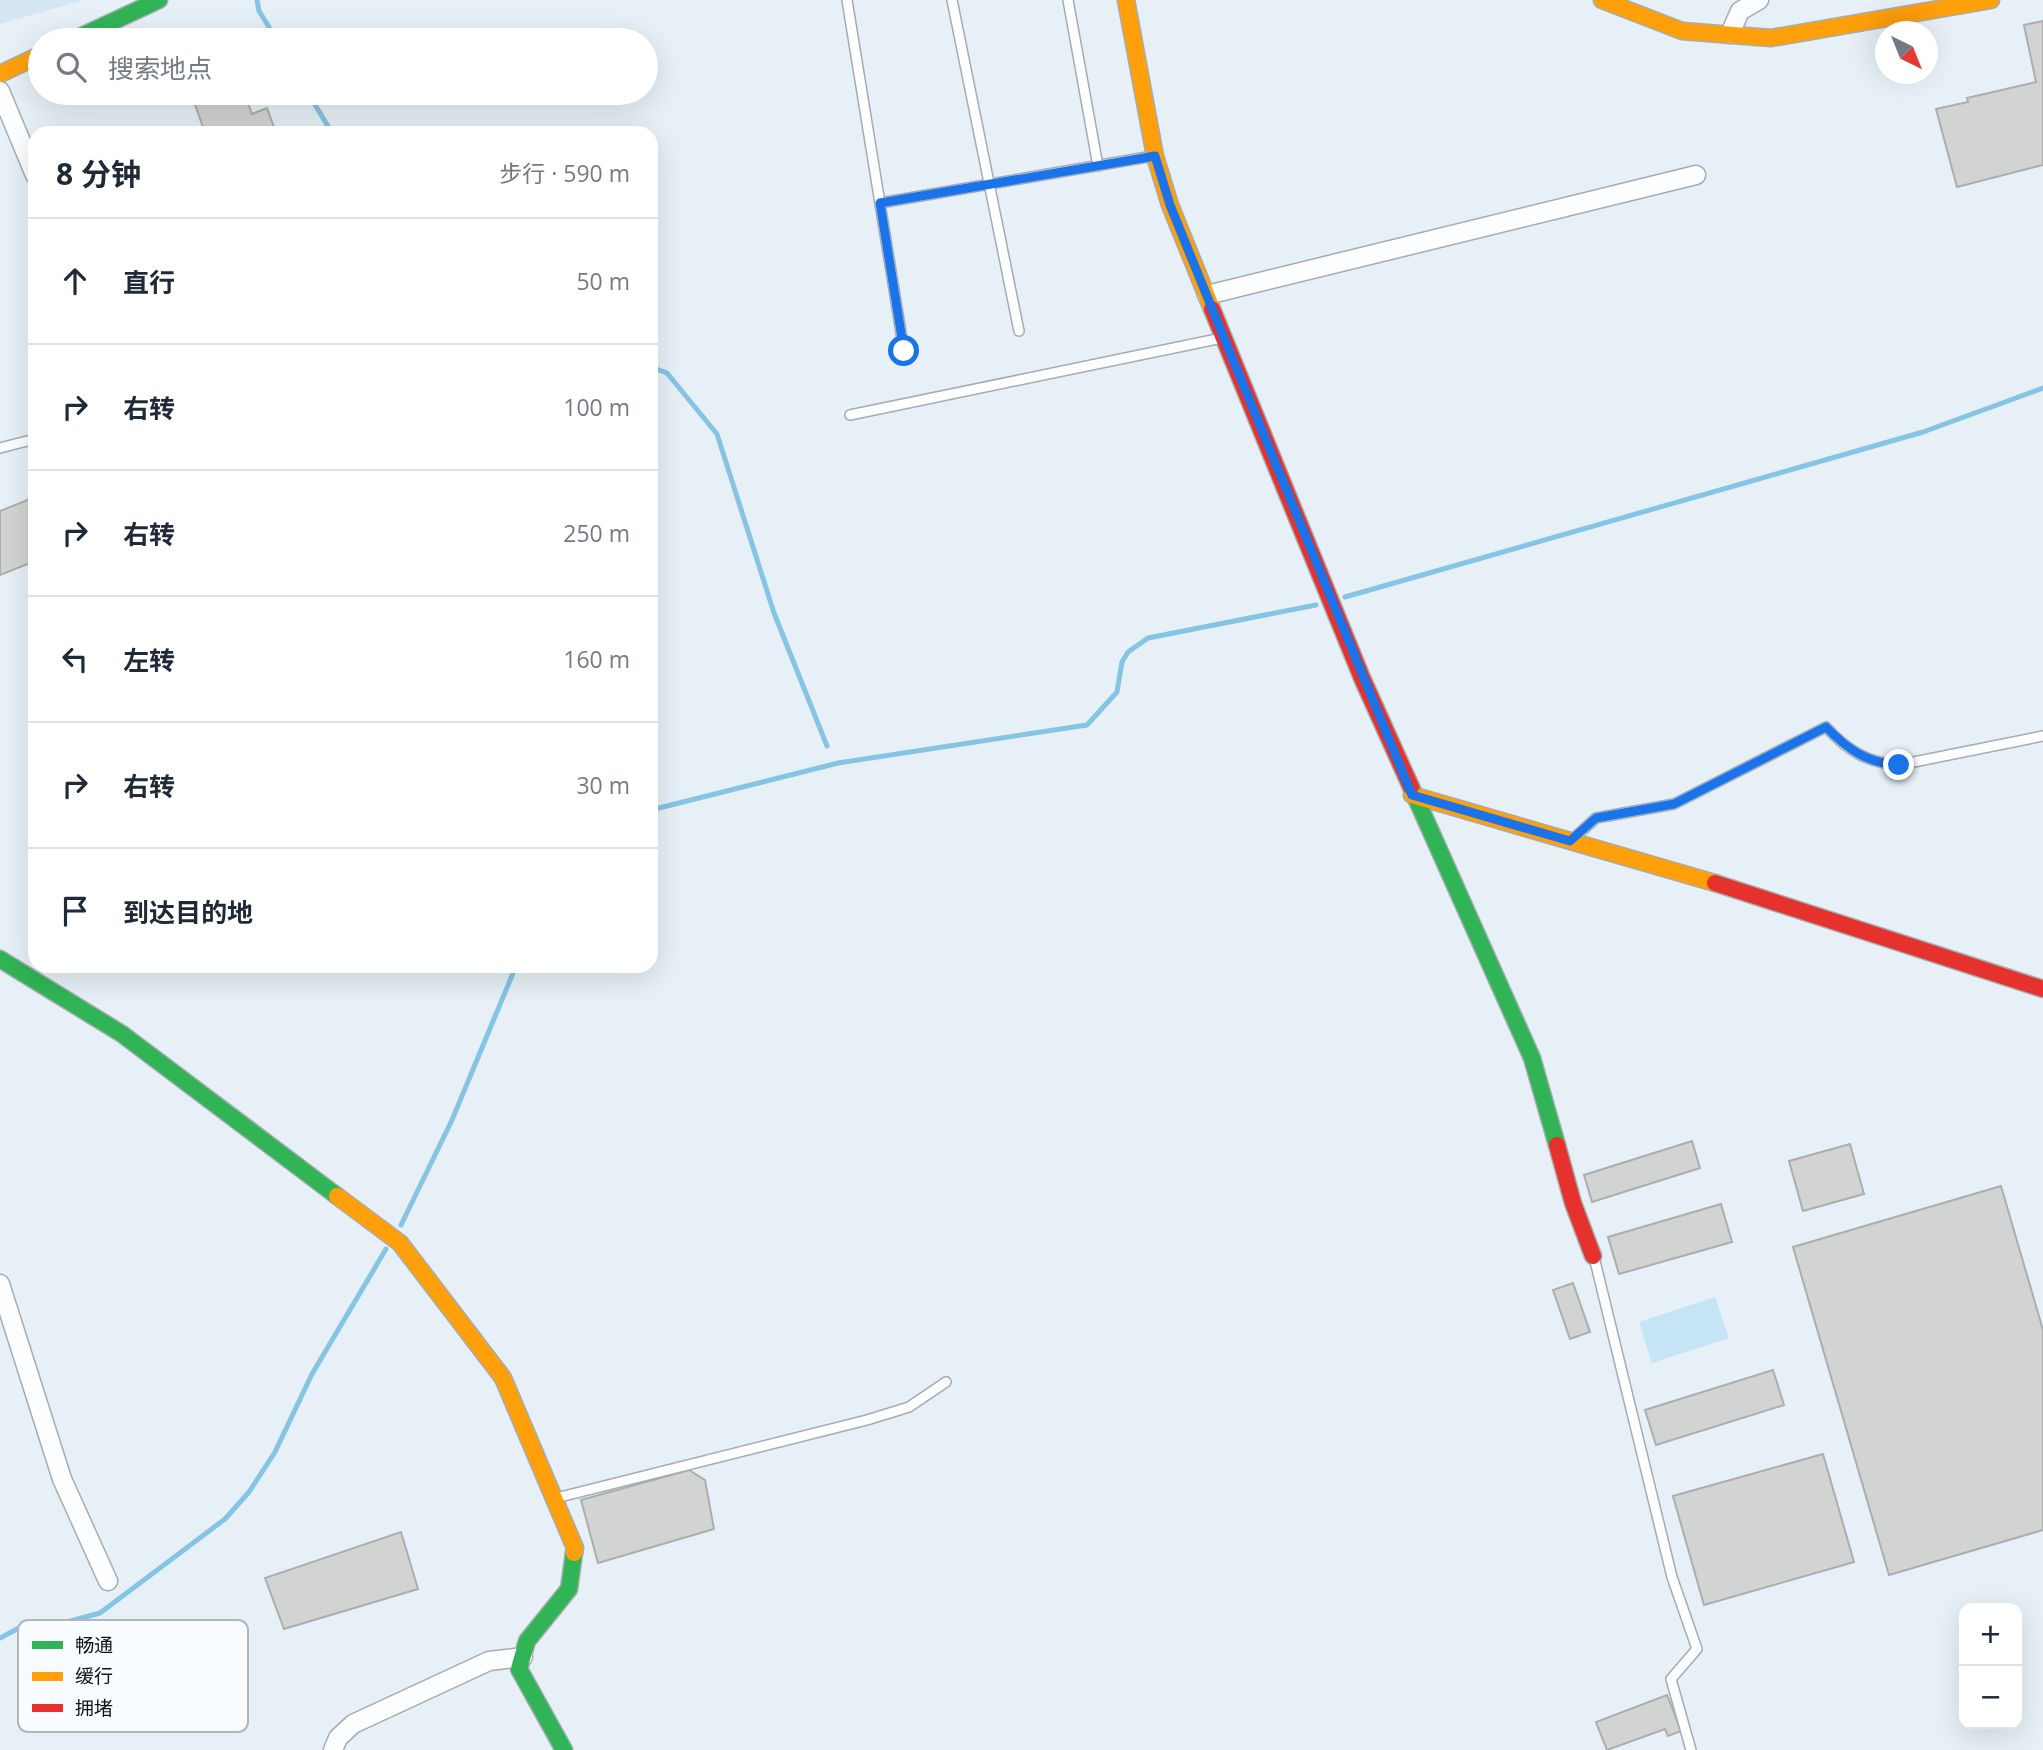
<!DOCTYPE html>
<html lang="zh">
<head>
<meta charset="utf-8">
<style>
  :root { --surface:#fff; --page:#f2f2f3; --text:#1f2937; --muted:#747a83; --line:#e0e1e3 }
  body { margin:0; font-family:"Open Sans","Noto Sans SC",sans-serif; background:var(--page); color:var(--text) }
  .controls { position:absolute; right:21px; bottom:21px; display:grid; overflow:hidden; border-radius:14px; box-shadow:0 7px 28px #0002 }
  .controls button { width:63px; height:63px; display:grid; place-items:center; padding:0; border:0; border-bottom:2px solid var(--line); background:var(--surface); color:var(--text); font:35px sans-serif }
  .compass { position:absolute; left:1875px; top:21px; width:63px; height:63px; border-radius:50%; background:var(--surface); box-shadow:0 7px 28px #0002; rotate:137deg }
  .stop { position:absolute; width:21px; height:21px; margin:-16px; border:5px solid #1a73e8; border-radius:50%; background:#fff }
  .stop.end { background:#1a73e8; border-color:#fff; box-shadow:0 2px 7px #0008 }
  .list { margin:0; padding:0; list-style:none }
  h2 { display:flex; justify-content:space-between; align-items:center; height:91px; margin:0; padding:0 28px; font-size:30px }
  h2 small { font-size:23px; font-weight:400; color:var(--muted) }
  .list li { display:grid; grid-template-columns:46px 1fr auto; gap:21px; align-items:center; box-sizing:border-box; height:126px; padding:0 28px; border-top:2px solid var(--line) }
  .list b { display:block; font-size:26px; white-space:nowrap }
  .list em { font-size:23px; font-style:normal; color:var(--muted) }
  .icon { flex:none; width:38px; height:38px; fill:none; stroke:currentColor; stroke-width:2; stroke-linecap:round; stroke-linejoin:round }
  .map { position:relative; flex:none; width:2043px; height:1750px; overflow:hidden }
  .search { position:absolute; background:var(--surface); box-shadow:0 7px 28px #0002; left:28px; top:28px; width:630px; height:77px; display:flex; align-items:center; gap:18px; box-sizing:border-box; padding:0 24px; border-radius:38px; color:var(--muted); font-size:26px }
  .panel { position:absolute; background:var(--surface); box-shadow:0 7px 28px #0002; left:28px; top:126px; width:630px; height:847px; border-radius:21px }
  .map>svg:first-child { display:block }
</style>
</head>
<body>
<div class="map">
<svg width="2043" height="1750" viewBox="0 0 2043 1750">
  <rect width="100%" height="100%" fill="#e6f0f6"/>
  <!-- built -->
  <path fill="#d4e6f2" d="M0,0H84L0,24Z"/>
  <!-- green -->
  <path fill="#c5e5f7" d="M1715,1297L1729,1338L1652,1363L1639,1322Z"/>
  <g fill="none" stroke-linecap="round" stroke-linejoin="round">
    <!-- stream -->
    <path stroke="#85c4e4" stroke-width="5" d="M257,0L259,11L277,40
      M308,93L332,133
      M651,367L667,373L717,434L774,613L827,746
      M1345,597L1923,432L2043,388
      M651,810L838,763L1087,725L1117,692L1122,662L1128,652L1148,638L1316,605
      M401,1225L452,1120L516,966
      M0,1638L19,1628L56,1625L100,1613L225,1519L249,1492L275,1452L312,1374L386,1249"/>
  </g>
  <!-- building -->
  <path fill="#d1d4d3" stroke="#acaeae" stroke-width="2" d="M2043,21V165L1957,187L1936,109L1968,102L1967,98L2036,82L2024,25Z
    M191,93H244L252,114L267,108L276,133H205Z
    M35,497V561L0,575V511Z
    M1692,1141L1700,1168L1592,1202L1584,1175Z
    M1850,1144L1864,1194L1803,1211L1789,1161Z
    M2001,1186L2043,1330V1530L1889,1575L1793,1247Z
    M1721,1204L1732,1242L1619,1274L1608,1237Z
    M1573,1283L1590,1332L1570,1339L1553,1290Z
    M1773,1370L1784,1405L1656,1445L1645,1410Z
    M1823,1454L1854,1562L1704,1605L1673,1496Z
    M689,1470L705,1480L714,1529L598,1563L581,1500Z
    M401,1532L418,1589L284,1629L265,1578Z
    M1667,1695L1681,1731L1668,1736L1665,1729L1607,1750L1596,1722Z"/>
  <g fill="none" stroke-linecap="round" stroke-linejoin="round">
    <defs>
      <path id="lane" d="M847,0L904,351
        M952,0L1019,331
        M1068,0L1098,166
        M880,203L1153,156
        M850,415L1222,338
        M0,448L35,439
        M1573,839L1596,818L1674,804L1826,727C1847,750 1867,763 1899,765L2043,736
        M1594,1257L1672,1577L1697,1649L1671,1679L1691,1750
        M556,1498L867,1420L909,1407L946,1382"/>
      <path id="street" d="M1730,34L1740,11L1759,0
        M0,91L35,175
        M1207,295L1696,175
        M0,1284L62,1479L108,1581
        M333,1750L338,1738L353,1724L489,1661L523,1657"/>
      <path id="fast" d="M73,40L159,0
        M1411,787L1532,1058L1557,1145
        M0,959L122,1034L337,1196
        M564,1750L519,1669L527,1641L569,1589L574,1553"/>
      <path id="slow" d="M1126,0L1155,156L1170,205L1212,309
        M1602,0L1682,31L1771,38L1991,0
        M0,74L40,55
        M1412,795L1715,883
        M337,1196L400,1243L503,1378L575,1548L574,1553"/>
      <path id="jam" d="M1212,309L1362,678L1411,787
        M1715,883L2043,989
        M1557,1145L1573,1203L1593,1256"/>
    </defs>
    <!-- lane casing -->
    <use href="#lane" stroke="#a5acb1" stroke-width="12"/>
    <!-- street casing -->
    <use href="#street" stroke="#a5acb1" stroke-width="21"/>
    <!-- fast casing -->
    <use href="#fast" stroke="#a5acb1" stroke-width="19"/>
    <!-- slow casing -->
    <use href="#slow" stroke="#a5acb1" stroke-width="19"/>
    <!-- jam casing -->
    <use href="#jam" stroke="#a5acb1" stroke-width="19"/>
    <!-- lane -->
    <use href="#lane" stroke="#fbfdfe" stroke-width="9"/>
    <!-- street -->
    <use href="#street" stroke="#fbfdfe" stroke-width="18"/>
    <!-- fast -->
    <use href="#fast" stroke="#30b455" stroke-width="16"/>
    <!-- slow -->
    <use href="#slow" stroke="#ff9f0a" stroke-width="16"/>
    <!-- jam -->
    <use href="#jam" stroke="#e5322d" stroke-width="16"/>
  </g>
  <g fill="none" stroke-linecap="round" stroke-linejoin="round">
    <!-- route -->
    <path stroke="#1a73e8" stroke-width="9" d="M904,351L880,203L1155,156L1170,205L1224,338L1412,795L1570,841L1596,818L1674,804L1826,727C1848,750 1867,763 1899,765"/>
  </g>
  <!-- legend -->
  <rect x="18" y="1620" width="230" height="112" rx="10" fill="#f8fcfe" stroke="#b2b6b9" stroke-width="2"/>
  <rect x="32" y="1641" width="31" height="8" fill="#30b455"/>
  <rect x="32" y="1672" width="31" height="9" fill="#ff9f0a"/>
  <rect x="32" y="1704" width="31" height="8" fill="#e5322d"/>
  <g font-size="19" fill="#0e1418">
    <text x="75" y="1652">畅通</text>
    <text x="75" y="1683">缓行</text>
    <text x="75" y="1715">拥堵</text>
  </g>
</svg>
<div class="controls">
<button>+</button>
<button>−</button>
</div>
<svg class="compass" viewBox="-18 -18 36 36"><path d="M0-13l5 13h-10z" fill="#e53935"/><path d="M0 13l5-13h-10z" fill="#747a83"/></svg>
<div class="stop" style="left:904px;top:351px"></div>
<div class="stop end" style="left:1899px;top:765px"></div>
<div class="search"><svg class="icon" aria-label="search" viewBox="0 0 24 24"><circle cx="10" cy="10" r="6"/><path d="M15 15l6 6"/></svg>搜索地点</div>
<section class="panel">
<h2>8 分钟<small>步行 · 590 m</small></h2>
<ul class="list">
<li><svg class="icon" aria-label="ahead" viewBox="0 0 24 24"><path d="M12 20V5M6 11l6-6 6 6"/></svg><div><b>直行</b></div><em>50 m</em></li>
<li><svg class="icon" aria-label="right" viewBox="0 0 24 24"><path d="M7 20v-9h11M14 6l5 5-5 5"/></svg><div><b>右转</b></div><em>100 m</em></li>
<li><svg class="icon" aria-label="right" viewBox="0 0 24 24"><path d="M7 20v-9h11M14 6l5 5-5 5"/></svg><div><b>右转</b></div><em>250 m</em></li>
<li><svg class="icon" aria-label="left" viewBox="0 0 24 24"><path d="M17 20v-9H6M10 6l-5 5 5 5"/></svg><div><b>左转</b></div><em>160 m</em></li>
<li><svg class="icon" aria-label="right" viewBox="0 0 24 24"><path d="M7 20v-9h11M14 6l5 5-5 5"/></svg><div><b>右转</b></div><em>30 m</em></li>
<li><svg class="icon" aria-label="arrive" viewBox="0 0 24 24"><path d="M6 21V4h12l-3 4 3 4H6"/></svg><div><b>到达目的地</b></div></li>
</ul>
</section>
</div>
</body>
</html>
